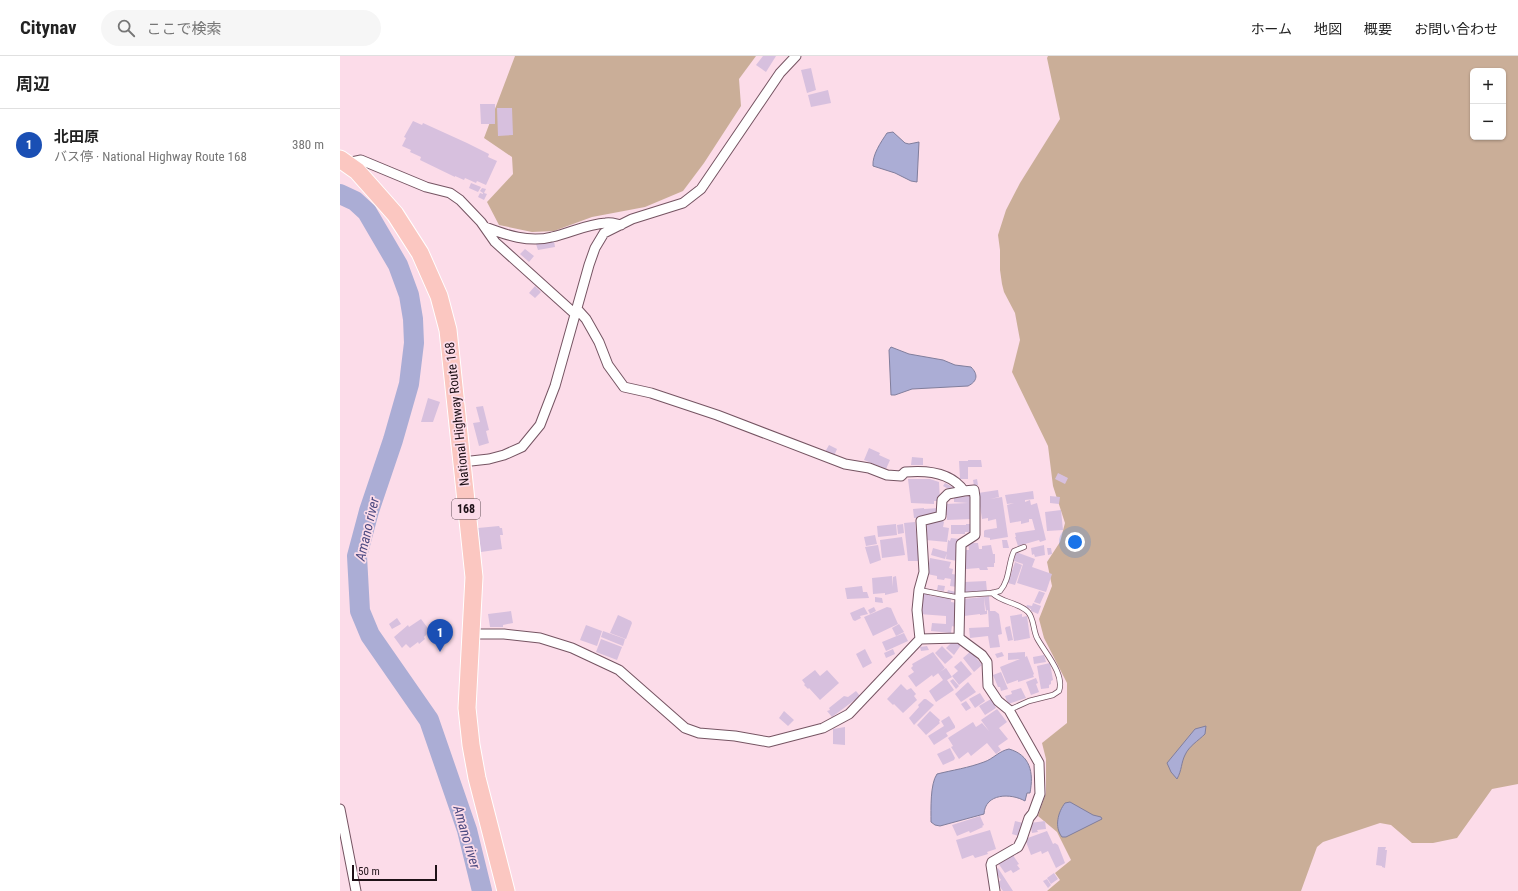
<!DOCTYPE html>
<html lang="ja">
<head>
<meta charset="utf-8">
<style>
  :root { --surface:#fff; --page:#f6f6f6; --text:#222; --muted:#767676; --line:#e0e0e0; --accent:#d93025 }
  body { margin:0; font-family:"Roboto Condensed","Noto Sans JP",sans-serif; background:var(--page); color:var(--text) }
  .controls { position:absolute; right:12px; top:12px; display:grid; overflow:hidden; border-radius:6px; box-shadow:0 1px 3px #0004 }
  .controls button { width:36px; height:36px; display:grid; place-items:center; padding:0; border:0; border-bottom:1px solid var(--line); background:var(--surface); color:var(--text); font:20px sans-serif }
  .scale { position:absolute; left:12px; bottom:10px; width:85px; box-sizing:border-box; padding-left:4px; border:2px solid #1e1117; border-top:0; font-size:11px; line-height:14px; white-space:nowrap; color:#1e1117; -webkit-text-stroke:3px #fcdce9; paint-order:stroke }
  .you { position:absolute; left:735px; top:486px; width:14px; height:14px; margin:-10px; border:3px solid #fff; border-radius:50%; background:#1a73e8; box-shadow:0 0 0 6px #1a73e833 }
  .badge { display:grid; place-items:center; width:26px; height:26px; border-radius:50%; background:var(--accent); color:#fff; font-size:13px; font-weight:700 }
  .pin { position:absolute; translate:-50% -33px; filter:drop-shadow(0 1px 2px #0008) }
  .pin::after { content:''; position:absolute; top:21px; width:14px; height:12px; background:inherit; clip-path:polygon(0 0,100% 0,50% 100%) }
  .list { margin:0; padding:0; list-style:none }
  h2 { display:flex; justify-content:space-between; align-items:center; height:52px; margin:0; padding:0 16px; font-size:17px }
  h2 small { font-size:13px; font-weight:400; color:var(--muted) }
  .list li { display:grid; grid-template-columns:26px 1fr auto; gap:12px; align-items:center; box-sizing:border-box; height:72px; padding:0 16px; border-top:1px solid var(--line) }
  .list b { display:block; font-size:15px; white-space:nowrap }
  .list p { margin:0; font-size:13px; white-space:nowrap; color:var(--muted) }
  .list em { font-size:13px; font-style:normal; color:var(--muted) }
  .icon { flex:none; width:22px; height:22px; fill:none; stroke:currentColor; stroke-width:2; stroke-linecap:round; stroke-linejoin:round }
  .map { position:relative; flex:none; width:1178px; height:835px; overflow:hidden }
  header { display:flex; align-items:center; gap:24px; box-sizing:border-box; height:56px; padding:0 20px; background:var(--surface); border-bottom:1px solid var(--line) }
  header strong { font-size:19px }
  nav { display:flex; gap:22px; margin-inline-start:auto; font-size:14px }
  .search { width:280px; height:36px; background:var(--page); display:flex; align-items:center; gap:10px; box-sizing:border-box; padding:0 14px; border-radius:22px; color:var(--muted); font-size:15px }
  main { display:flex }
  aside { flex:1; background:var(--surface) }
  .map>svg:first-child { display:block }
</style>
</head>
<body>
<header>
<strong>Citynav</strong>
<div class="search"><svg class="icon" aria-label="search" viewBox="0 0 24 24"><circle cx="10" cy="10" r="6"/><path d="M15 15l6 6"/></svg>ここで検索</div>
<nav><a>ホーム</a><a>地図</a><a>概要</a><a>お問い合わせ</a></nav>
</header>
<main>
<aside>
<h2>周辺<small></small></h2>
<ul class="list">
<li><span class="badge" style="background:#1a4fb4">1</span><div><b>北田原</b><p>バス停 · National Highway Route 168</p></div><em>380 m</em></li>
</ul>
</aside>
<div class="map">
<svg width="1178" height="835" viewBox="0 0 1178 835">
  <rect width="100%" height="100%" fill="#fcdce9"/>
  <!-- green -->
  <path fill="#caae98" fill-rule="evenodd" d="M175,0H416L399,23L401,50L364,107L343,135L305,151L252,161L214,175L192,176L159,169L147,146L173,118L172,101L144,82Z
    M708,0H1178V728L1152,733L1117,782L1093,787H1072L1051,769L1040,767L983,786L977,791L961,835H707L720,824L715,817L731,804L717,776L698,760L706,737V703L702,687L727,667V627L704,582L699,563L712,530L707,506L720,486L725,467L713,430L708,390L672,316L680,284L675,257L664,236L662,228L660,214V194L658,179L666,154L680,127L720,63L707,2ZM1133,15H1163V81H1133Z"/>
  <!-- water -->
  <path fill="#abadd5" stroke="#817e9c" d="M553,76L565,87L569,88L579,86L577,126L571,125L555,117L533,110C532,99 541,86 547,77Z
    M551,291L569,298L603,304L615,309L631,311C638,318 638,325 628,330L572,333L555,339H551L549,294Z
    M866,670L865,678C858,685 849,690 845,699C841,707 842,714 837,723L831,716L827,707L855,673Z
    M669,693C690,699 694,716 690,737H687L685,745C671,737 645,737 644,758L600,770L595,769L591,766C591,753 590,728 597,718C613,714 628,712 644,706C653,703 659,695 669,693Z
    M730,746L753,759L761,761L762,763L726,781H722C714,771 718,756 725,747Z"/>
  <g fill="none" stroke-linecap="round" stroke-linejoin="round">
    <!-- river -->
    <path stroke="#abadd5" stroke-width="20" d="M0,138L15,145L27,156L58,209L69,239L73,263L74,287L69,328L53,384L29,455L17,500L20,555L30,579L89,664L127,774L142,835"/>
  </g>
  <!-- building -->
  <path fill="#d7c0de" d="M423,0H436L426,16L416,9Z
    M471,12L476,34L467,37L461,14Z
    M488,34L491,47L471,51L468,39Z
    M140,48H155V68H141Z
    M157,52H172L173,79L158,80Z
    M73,65L82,69L83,67L127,87L149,98L148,101L157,105L146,129L137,125L136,127L125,122L124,124L115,120V121L80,104L81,101L70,96L71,94L62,90L66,82L64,81Z
    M131,127L141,131L138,136L129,132Z
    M142,132L146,133L144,137L147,138L144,144L138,141L140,137L143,138V137L140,135Z
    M214,185L215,191L198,194L196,188Z
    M185,193L194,200L189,206L180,198Z
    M195,230L201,236L195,242L189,237Z
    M88,342L100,346L93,366H81Z
    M143,350L149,374L146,375L149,387L139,390L133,367L140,366L136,351Z
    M489,389L497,393L494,400L485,396Z
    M529,392L540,397L539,399L550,404L546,413L524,404Z
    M572,401L583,402V409H571Z
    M628,404H641L642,411H628Z
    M619,405H628V423H620Z
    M718,417L728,422L725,428L715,423Z
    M568,423H590L599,426L600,445H594V448L571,447Z
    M637,423L638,429L634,430L633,424Z
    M605,427L614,432L612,435L603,430Z
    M658,434L659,441L650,443L662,441L668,481L650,484V482L644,481V475L645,474L657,472L656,463L648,465V462L642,463L638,437Z
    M693,435L694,443L685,444V446L690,444L691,449L697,447L706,484L700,486L699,484L678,490L675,481H676L675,477L695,474L692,463H689V466L681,468V465L670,467L667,449L674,447L667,448L665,439Z
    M631,440L632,463L607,464V459H604L605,448L628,447L614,446V441Z
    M710,440L720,441L719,448L710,447Z
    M584,452V453L599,452L597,460L574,462L573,453Z
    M721,454L723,474L707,475L705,456Z
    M593,464L603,465L604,466L603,471L609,472L607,486L586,484L587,466Z
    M575,466L579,505H568L564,467Z
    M556,468L557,479L538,481L537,470Z
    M563,468L564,477L558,478L557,469Z
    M626,468H632V476H625V478H611V469H626Z
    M159,470L160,472H162L163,479H160L162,493L141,496L138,472Z
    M535,479L537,488L526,490L524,481Z
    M562,481L565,499L542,502L540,484Z
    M611,482L619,483L617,505L606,503L608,484L610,485Z
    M662,484H667L669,492H663Z
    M628,487H638L639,493H642V490L651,489L653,498H655V507H654V511H647L648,514H640L639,512L626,513L625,494H629Z
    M538,489L541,504L530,508L525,491Z
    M704,489L705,499L695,501L694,498L692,499L691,492Z
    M593,492L607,496L605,503L591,499Z
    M707,492H711L712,498L708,499Z
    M676,496L695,503L692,511L712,518L706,536L677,527L683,508L674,505Z
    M590,502L611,506L609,512L613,513L612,518L618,519L617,531L610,530L611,523L605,522L604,524L597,523V520L587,518Z
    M675,506L682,509L675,529L668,527Z
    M552,520L553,531V521L556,520L558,536L545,539V537L533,538L532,522Z
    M646,525L647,535L625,536L624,526Z
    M598,529L605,530L604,535L597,534Z
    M522,530L523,536H527L529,542L507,543L505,532Z
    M608,534L616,536L615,539L607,537Z
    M699,535L705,537L700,548L694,546Z
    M581,536L590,537V540L611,542V546L617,547L615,571L612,570L611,577L591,575L592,567L606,568V560L579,558Z
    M649,540L650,555H655L659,558L662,578L658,579L660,591L650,592L648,580L630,582L629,572L649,571L648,554L646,555L644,541Z
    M535,541L542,542L543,547L535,546Z
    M644,541L645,555H647V558L640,559V558L624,560L623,543Z
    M693,547L701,550L698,558L691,555V553L686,551L687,549L692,550Z
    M524,551L528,558L520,560L521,562L515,565L513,564L510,557Z
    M534,551L536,555L530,558L528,554Z
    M547,551L551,552L558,568L533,580L524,561Z
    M171,555L173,567L163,569V571H150L148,558Z
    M682,558V561L687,560L690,582L674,585L670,560Z
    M278,559L291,565L292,567L286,583L270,577Z
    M57,562L61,568L52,573L49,568Z
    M81,563L90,575L84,581L85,583L79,588L78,586L70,592L66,588L62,592L54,581L68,569L69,571Z
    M559,568L564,576L556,580L552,572Z
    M246,569L262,575L257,590L240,584Z
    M670,570L673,584L668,585L665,572L666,571Z
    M263,575L285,583L283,590L261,581Z
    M564,577L568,585L546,595L542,586Z
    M261,583L282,591L277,604L256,596Z
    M612,586H615L621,589L614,599L606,592Z
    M587,590L589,594L581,595L580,591Z
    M602,590L613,601L605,608L595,597Z
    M525,593L532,607L523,612L516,598Z
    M553,593L555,598L546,602L544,597Z
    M631,595L642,609L634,616L623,602Z
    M593,596L605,612L593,621L592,619L576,631L568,620L574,616L571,612L573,610L572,608Z
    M662,596L664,600L657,602L655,598Z
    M685,596V601L687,600L694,618L693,619L694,621L678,626V624L667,628L660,611L680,603L668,604V597Z
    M704,599L706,606L694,608L693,601Z
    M621,605L632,618L619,629L612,620L618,615L614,611Z
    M710,607L713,624L711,625V628L709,629V632L701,633L697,610Z
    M606,612L612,621L607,624L614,634L596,646L589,635L603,624L598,617Z
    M475,614L480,620L487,614L499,627L480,644L469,632L468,633L464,629L465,628L462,624Z
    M661,616L668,633L661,635L660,631H658L653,619Z
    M696,622L698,627L696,628L699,636L691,639L686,626Z
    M613,623L619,630L616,633L610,625Z
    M628,626L636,636L621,646L615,638Z
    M561,628L567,634L571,632L576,638L574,640L577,644L563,657L554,648L553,649L547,643Z
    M681,632L686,642L668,648L665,640L672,638L671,635Z
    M516,635L520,640L492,661L487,655L490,654L489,652L504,640L508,641Z
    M640,637L645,645L635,652L629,643Z
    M584,643H586L594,649L574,669L569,662L579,651L578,649Z
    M651,643L652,645L654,643L657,648L655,650L656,652L645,659L639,650Z
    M626,645L631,652L626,655L621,648Z
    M657,653L667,666L659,672L668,683L658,690L661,694L656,698L647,687L631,700L628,696L619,703L611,691L613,690L608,682L633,666L636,671L642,667L649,675L641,664Z
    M444,655L454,664L448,670L439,662Z
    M590,655L600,664L599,666L600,667L586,679L577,669Z
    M609,660L615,670V672L606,677L608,680L594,689L588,680L604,670L601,665Z
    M505,671V689L493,688V673Z
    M610,692L615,702L614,704L603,709L597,698Z
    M640,760L644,769L642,770L643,771L630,777L629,775L617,780L612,769Z
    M675,765L683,767L679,780L672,778Z
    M705,765L706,773L697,774L698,776L692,777L690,767Z
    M650,774L656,793L647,796L648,798L635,802L633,799L622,803L616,784Z
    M707,775L713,788L715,787L718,789L725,807L716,812L708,795L702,798L701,795L691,799L685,783Z
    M1038,791H1046L1045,794H1047L1045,812L1042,811V810L1036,809Z
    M672,798L679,808L677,809L680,813L673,817L671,814L665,817L658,807Z
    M658,812L673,835H663L657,827L661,824L654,814Z
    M714,817L718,823L711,828L707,822Z
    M707,823L711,829L708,832L703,825Z"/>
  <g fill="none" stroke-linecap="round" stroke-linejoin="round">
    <defs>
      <path id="lane" d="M579,534L620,542
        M652,537C662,547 678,546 688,556C694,562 693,574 697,582C705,597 725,618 719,635L713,639L689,645L669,654
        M621,539L652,537L660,535C670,524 668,507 674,495L684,491"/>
      <path id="street" d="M7,107L21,104L86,131L110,137L120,144L141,166L155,186L235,258
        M145,171C166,179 189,187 212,181C230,177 247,168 266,167C271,166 276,168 281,169
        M122,406L149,403L164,399L182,391L200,369L215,330L249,209L255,192L264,177L292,163L343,147L361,133L440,17L456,0
        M130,578H164L200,582L232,592L279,614L345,672L359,677L395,680L429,686L483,672L509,658L580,583L619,582L621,488L635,479V441L634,434L624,435C611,416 586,414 565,416L561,420L547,419L529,412L505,408L377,359L311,337L284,331L268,309L259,286L246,263L237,253
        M619,582L642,599L647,606L648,630L658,645L669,654L699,707L700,738L693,757L689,762L682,783L678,791L652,806L651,809L655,835
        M580,583L577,554L579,534L584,516L581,465L601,460L602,444L608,438L624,435
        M0,753L16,835"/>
      <path id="highway" d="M0,103L17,115L55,158L80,197L99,240L108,274L134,521L127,652L131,689L137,722L166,835"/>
    </defs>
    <!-- lane casing -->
    <use href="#lane" stroke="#755462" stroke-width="6"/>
    <!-- street casing -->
    <use href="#street" stroke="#755462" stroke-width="11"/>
    <!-- highway casing -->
    <use href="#highway" stroke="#fff" stroke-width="19"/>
    <!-- lane -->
    <use href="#lane" stroke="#fff" stroke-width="4.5"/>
    <!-- street -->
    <use href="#street" stroke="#fff" stroke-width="9"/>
    <!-- highway -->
    <use href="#highway" stroke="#fbc7c1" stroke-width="17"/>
  </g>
  <g text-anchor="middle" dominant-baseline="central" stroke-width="3.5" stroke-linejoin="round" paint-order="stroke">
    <!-- shield labels -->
    <rect fill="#fcdce9" stroke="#614e56" stroke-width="1" x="112" y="443" width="28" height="20" rx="3"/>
    <g font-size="12" font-weight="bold" fill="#1e1117">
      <text x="126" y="453">168</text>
    </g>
    <!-- street labels -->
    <g font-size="13" fill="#1e1117" stroke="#fcdce9">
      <text transform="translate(117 358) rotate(-96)">National Highway Route 168</text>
    </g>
    <!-- water labels -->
    <g font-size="14" font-style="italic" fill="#4c4a81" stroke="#fcdce9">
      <text transform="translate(27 473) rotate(-77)">Amano river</text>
      <text transform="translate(127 781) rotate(74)">Amano river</text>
    </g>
  </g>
</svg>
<div class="controls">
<button>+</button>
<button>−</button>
</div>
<div class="scale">50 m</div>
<div class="you"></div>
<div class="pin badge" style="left:100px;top:596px;background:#1a4fb4">1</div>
</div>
</main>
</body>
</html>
